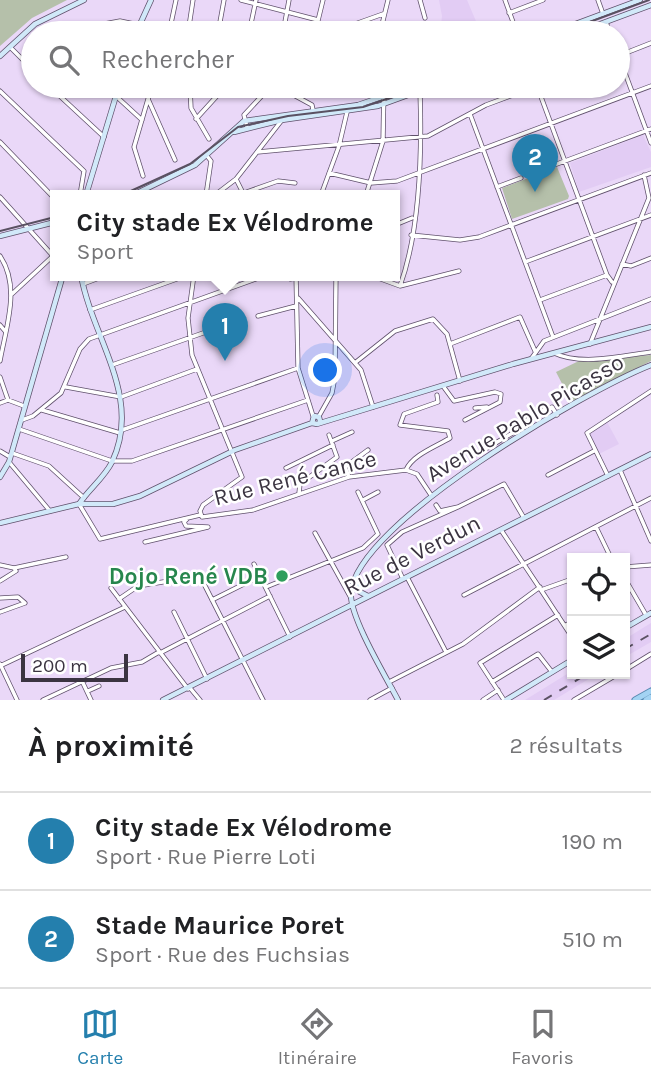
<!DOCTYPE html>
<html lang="fr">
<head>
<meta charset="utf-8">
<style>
  :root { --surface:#fff; --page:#f6f6f6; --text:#202124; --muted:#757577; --line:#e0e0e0; --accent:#247fad }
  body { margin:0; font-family:Karla,sans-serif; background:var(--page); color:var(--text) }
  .controls { position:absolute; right:21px; bottom:21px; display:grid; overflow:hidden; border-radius:0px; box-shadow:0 2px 5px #0004 }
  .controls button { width:63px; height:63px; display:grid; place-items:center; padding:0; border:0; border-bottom:2px solid var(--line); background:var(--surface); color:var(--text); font:35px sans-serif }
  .scale { position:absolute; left:21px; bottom:18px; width:107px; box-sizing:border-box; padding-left:7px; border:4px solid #3b3441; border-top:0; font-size:19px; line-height:24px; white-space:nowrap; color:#3b3441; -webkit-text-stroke:5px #fff; paint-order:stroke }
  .you { position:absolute; left:326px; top:371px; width:24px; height:24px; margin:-18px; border:5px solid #fff; border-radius:50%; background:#1a73e8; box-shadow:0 0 0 10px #1a73e833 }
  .badge { display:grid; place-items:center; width:46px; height:46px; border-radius:50%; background:var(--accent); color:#fff; font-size:23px; font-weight:700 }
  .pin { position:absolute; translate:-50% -58px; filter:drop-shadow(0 2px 4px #0008) }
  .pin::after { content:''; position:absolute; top:37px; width:24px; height:21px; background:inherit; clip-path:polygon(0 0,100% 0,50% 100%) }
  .popup { position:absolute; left:50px; top:190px; width:350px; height:91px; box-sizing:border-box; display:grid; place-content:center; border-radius:0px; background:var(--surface); filter:drop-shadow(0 2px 5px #0005); font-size:23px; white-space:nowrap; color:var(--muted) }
  .popup b { font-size:26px; color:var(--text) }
  .popup::after { content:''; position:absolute; left:50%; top:100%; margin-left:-14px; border:14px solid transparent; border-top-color:var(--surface) }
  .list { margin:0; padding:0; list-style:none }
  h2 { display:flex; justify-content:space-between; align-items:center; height:91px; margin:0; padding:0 28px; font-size:30px }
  h2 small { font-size:23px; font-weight:400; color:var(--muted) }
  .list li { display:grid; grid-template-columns:46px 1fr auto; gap:21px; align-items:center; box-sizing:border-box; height:98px; padding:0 28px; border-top:2px solid var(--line) }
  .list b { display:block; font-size:26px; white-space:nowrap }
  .list p { margin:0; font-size:23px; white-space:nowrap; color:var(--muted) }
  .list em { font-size:23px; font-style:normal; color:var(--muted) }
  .icon { flex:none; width:38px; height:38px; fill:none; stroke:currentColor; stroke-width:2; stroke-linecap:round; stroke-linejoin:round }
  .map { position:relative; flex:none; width:651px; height:700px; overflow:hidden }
  .search { position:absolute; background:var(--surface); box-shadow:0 2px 5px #0004; left:21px; right:21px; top:21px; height:77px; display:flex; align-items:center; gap:18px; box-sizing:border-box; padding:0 24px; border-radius:38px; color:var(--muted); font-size:26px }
  .sheet { height:287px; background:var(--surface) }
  nav { display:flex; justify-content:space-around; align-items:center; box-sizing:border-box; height:98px; border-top:2px solid var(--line); background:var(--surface); font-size:19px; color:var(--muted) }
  nav a { display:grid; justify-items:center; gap:4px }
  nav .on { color:var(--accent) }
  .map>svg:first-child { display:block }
</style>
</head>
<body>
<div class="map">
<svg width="651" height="700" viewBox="0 0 651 700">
  <rect width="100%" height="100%" fill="#ead8f8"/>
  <!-- built -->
  <path fill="#e2ccf4" d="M439,0H467L481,33H440L442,16Z
    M643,135L651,152V167L579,192L570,163Z
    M607,422L619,444L599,454L590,437L591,432Z
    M651,623V642L625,657V639Z
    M572,671L597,674L554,700H525Z"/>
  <!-- green -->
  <path fill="#b5c0aa" d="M0,0H67L32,18L0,46Z
    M557,167L569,196L568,199L512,219L502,188Z
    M651,355V361L575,400L571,401L556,372L581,360Z"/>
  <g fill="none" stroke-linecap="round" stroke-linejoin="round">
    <defs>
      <path id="street" d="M241,0L318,20
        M420,0L425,18
        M505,0L517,33
        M598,0L603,14
        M509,13L543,0
        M606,22L610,33
        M355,24L383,14
        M45,30L48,33
        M95,33L104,24L120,21L177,33
        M169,33L176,0
        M188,33L193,0
        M218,33L224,0
        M249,33L256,0
        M283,33L289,0
        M315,33L323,0
        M380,33L388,0
        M10,47L33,70
        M618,54L651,143
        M618,56L651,43
        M49,86L104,137
        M105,86L142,120
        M153,86L148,99L175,160
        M190,86L191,108L209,139
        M277,86L312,105L313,110
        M537,86L607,275L612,282
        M0,91L84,171L80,195
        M299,97L304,86
        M470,114L553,337
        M196,119L226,86
        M247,127L244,115L271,86
        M0,142L55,199
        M258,152L428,136L486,105L537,86
        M329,173L371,183L397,181L651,86
        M530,174L651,129
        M143,176L134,147L148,99
        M236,179L243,193
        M497,187L521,178
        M244,193L278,181L295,183
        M206,195L211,161L207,156
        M215,195L236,179L282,120
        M321,195L339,146L347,112
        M366,195L383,141L384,86
        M0,197L53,256
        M395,225L412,218
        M411,235L460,240L479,237L651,173
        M0,256C21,287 6,327 0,361
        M525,262L651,215
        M622,264L631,266L651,258
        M194,275L188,318L192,355L242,477L203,505L200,511L202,517L253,510L349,477L406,470L417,474L431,495
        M288,275L290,279L296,278
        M296,275L298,368L313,416
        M370,275L400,286L459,271
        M83,284L107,275
        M400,286C421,228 422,151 420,91
        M12,294L54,255
        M298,298L361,370L373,407
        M540,300L607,275
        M90,310L188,275
        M258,316L296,306
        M0,325L5,331
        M450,344L520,317L535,351
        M590,344L649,198L644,175
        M554,353C581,366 622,356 651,352
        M531,359L544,341L651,299
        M356,362L395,331L433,319L447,334L460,381
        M112,365L223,326
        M0,377L8,400
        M443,386L454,401L495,392L501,394L500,402L465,420
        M66,387L121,397L197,369
        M0,403L8,400L24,406
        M475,408L487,407
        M42,410L120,433
        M319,416L332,393L335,377L336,275
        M22,420L33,416L61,393L80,349L89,339L267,275
        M19,429L112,461H132L308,400
        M122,430L298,368
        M332,441L352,432
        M0,451L10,457
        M12,453L49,466L84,498
        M477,454L521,428L532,414L552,407L557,415
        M9,462L50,511
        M286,468L333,445
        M406,470C412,455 437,446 450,438L448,431L400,425L404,414L438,402L437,395
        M620,470L651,541
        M548,475L594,451
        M608,476L587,433L651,391
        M349,477L345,467L368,450
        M299,493L300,484L337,457L329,435
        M363,500L378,492
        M79,504L100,539L200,515
        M436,505L440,511L458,507L504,484L524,518
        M596,527L611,558
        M501,530L541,590L572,579
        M315,533L351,598
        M145,542L208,527L186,526L184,522L187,519
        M254,564L290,637
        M0,565L14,568L16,571L0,581
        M625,567L651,565
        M14,568L66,557
        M407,577L446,652
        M403,579L387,545L402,532L458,507
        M625,579L646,615
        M266,587L363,548L378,534L358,492
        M111,588L188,689
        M541,590L572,637
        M464,595L651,498
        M0,598L18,597L25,603L0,612
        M119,599L138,586L200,576L263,700
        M212,600L260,576
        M174,612L207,679
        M565,626L572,621
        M160,653L270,596
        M0,664L17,700
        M0,666L125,607
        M625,670L651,654
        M82,681L91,700
        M389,682L463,644L540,587
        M492,682L538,654L552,672
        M190,688L200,700
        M88,691L99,686
        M43,700L111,668L142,662L159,652
        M370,700L392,688
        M483,700L498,690
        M504,700L480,663L558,615
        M574,700L618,674"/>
      <path id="secondary" d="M136,33L151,0
        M551,33L640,0
        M576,33L651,5
        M0,56L35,24L84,0
        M234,132L282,120L378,106L433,86
        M86,195L119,86
        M133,195L195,165L244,121L358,105L414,86
        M0,236L55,222
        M312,423L314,416L319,417L320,421
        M0,477L9,462L63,275
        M79,504C89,489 104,478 112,462C143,397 92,338 81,275
        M0,523L79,504H113L140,496L235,450L312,423L317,424L513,364L651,327
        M355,580L360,592L368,596
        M625,628L651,613
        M163,700L651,454
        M398,700C386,677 349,616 351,593C356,523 587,390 651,365
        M506,700L572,660"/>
      <path id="primary" d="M635,700L651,691
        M646,700L651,697"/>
    </defs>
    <!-- street casing -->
    <use href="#street" stroke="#60516c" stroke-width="5"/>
    <!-- secondary casing -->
    <use href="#secondary" stroke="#60516c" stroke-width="6"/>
    <!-- primary casing -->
    <use href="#primary" stroke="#5788b0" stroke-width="7"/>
    <!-- street -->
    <use href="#street" stroke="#fff" stroke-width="3.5"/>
    <!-- secondary -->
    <use href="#secondary" stroke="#d1e9f9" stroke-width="4.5"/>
    <!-- primary -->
    <use href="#primary" stroke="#a3d3f3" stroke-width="5"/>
    <!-- tram -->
    <path stroke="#5a5162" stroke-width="2" d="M560,33L649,0
      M122,195L190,164L238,127L288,116L363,107L425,86
      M0,231L55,217"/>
    <!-- rail -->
    <path stroke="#5a5162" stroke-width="2" stroke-dasharray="9 9" stroke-linecap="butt" d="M625,649L651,634
      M544,700L587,674"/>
  </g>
  <!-- markers -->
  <circle fill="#2e9e5b" stroke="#fff" stroke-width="2.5" cx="282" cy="576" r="7"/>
  <g text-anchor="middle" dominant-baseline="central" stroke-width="5" stroke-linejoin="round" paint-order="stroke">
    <!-- street labels -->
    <g font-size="23" fill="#3b3441" stroke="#fff">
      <text transform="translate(525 418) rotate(-31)">Avenue Pablo Picasso</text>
      <text transform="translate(295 478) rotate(-14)">Rue René Cance</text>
      <text transform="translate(412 555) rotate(-27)">Rue de Verdun</text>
    </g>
    <!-- leisure labels -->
    <g font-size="23" font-weight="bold" fill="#27864d" stroke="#fff" text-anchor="end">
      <text x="268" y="576">Dojo René VDB</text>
    </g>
  </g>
</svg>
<div class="controls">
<button><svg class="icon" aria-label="locate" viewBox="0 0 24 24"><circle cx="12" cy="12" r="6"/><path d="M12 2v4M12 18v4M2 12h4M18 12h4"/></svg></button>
<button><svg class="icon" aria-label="layers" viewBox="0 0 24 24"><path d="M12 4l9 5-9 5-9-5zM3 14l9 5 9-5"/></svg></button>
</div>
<div class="scale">200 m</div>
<div class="you"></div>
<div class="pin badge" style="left:225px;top:361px">1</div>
<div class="popup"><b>City stade Ex Vélodrome</b>Sport</div>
<div class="pin badge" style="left:535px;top:192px">2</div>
<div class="search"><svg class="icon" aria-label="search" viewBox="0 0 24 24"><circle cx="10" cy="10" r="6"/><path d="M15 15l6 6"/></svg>Rechercher</div>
</div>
<section class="sheet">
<h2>À proximité<small>2 résultats</small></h2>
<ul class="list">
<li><span class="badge">1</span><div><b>City stade Ex Vélodrome</b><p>Sport · Rue Pierre Loti</p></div><em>190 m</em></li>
<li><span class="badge">2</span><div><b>Stade Maurice Poret</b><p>Sport · Rue des Fuchsias</p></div><em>510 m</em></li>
</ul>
</section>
<nav>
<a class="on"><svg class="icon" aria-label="map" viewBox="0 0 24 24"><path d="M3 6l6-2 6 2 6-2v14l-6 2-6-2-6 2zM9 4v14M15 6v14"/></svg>Carte</a>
<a><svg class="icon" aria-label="directions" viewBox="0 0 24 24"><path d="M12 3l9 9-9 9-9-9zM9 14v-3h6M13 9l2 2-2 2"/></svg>Itinéraire</a>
<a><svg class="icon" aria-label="saved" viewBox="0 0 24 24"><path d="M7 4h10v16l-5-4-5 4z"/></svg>Favoris</a>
</nav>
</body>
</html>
